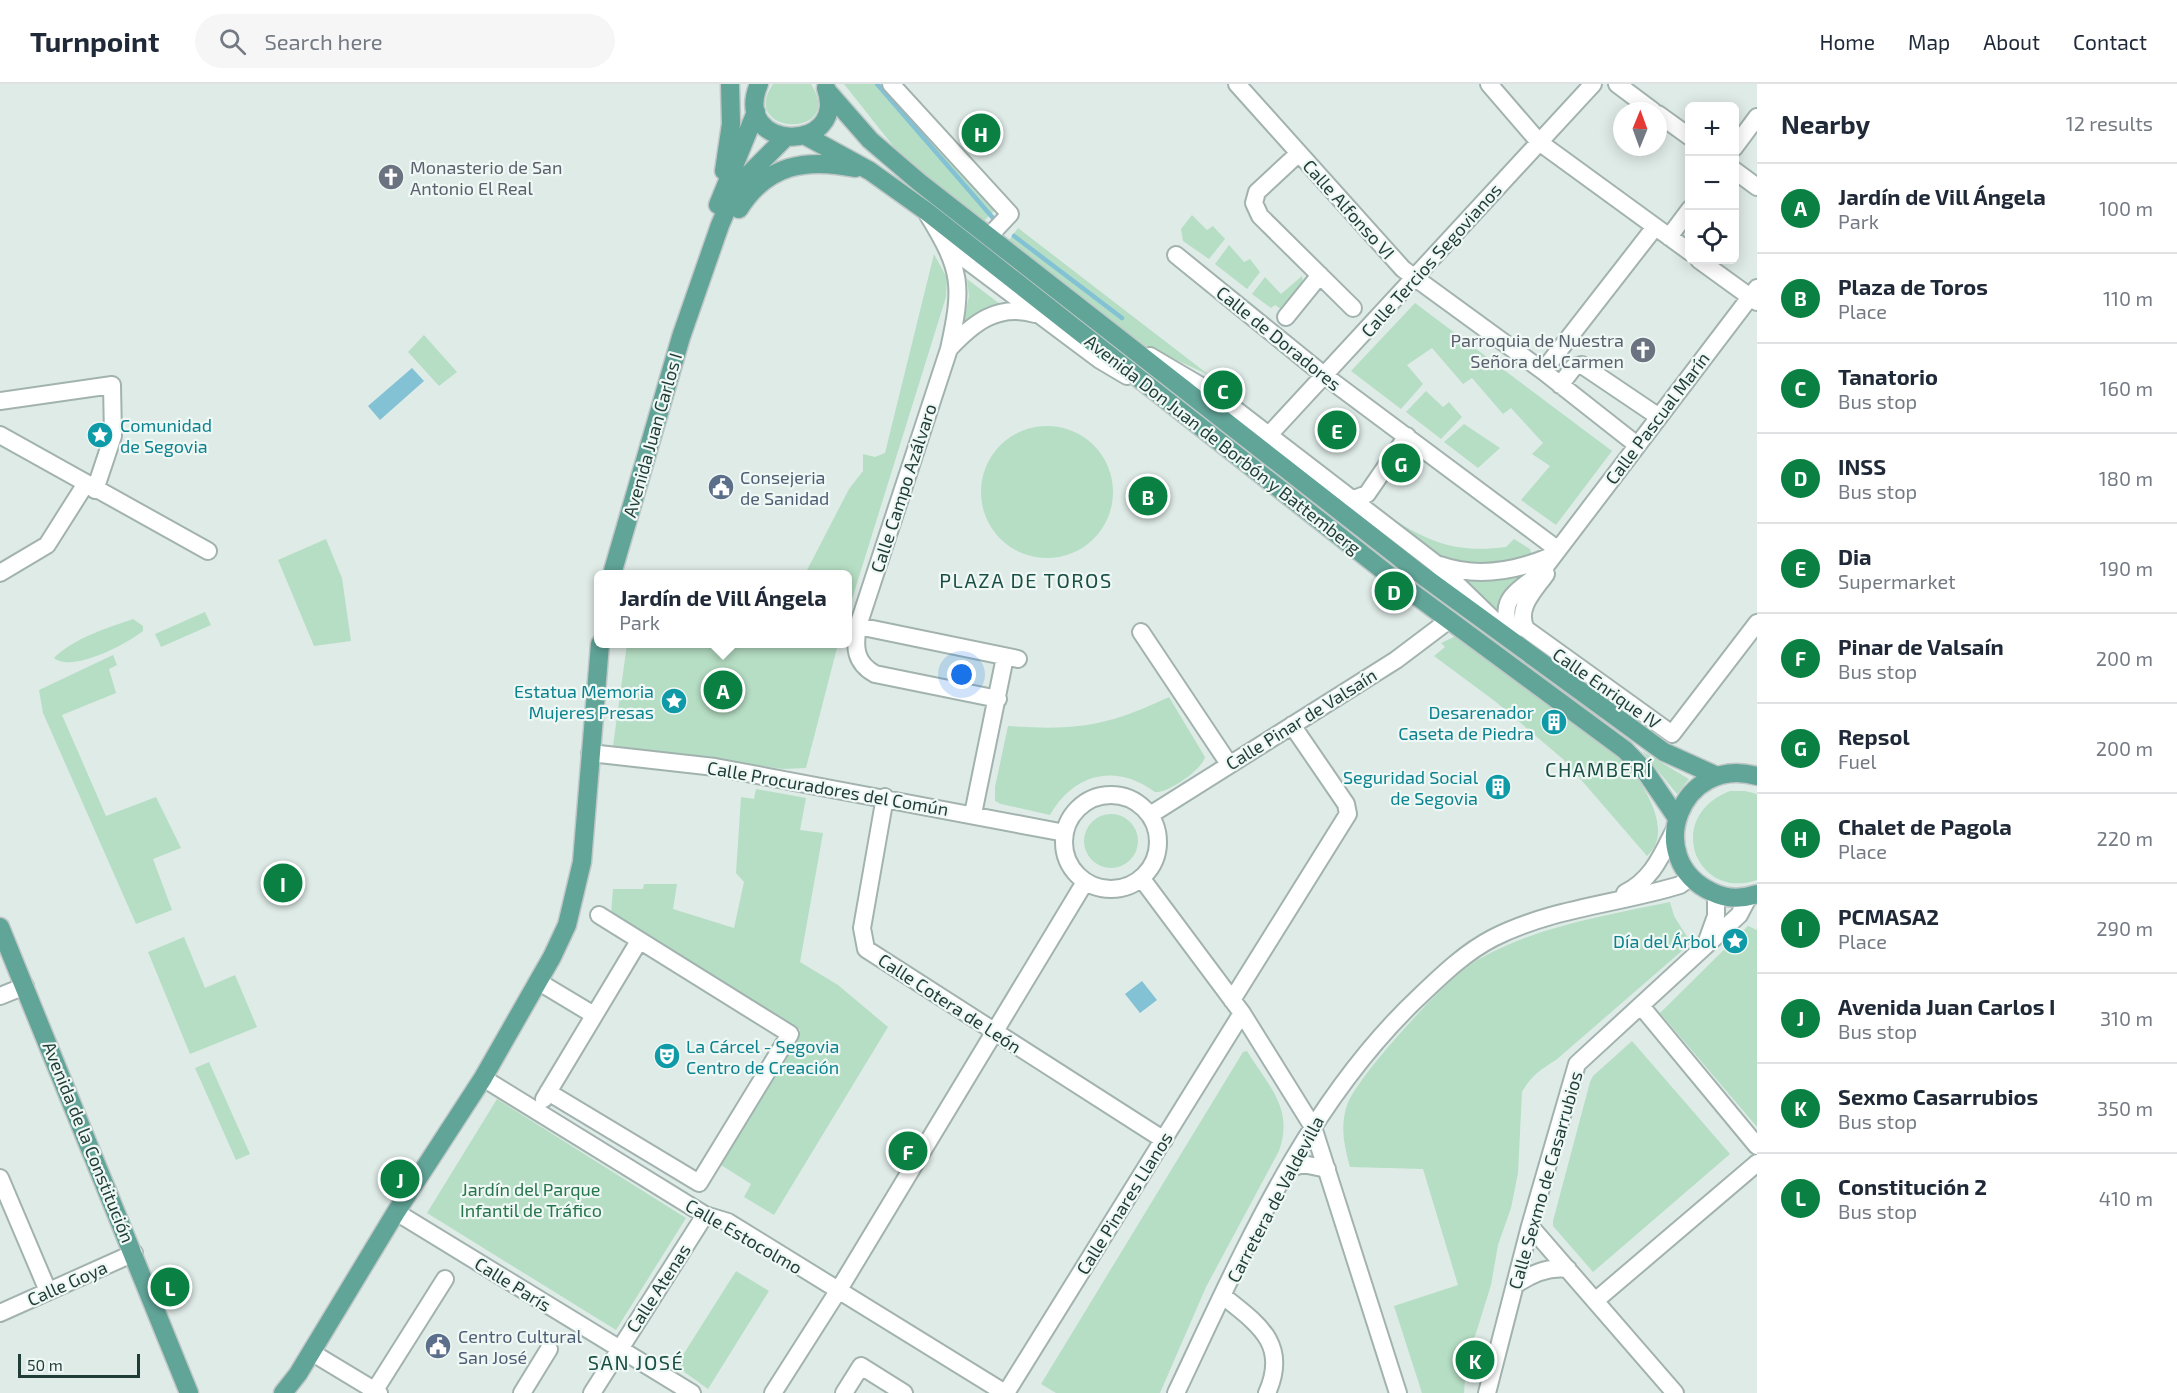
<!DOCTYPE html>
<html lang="en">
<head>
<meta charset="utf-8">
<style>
  :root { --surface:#fff; --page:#f6f6f7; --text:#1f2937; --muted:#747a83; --line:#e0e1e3; --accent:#0b8043 }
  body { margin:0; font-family:"Exo 2",sans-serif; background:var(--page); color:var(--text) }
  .controls { position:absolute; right:18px; top:18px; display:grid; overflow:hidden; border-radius:9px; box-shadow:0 3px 15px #0003 }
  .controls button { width:54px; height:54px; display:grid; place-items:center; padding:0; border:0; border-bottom:2px solid var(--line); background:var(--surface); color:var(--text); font:30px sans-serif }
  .compass { position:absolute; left:1613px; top:18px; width:54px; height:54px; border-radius:50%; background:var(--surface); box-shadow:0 3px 15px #0003; rotate:1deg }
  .scale { position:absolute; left:18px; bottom:15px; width:122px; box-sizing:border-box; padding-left:6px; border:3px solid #1f3c37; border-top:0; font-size:16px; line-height:21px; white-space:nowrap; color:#1f3c37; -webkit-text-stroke:4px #eff8f4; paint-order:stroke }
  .you { position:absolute; left:962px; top:591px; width:21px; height:21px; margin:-15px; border:4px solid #fff; border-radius:50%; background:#1a73e8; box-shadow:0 0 0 9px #1a73e833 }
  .badge { display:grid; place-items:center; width:39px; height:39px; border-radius:50%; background:var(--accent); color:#fff; font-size:20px; font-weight:700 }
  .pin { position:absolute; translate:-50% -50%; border:3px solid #fff; box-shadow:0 2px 6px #0006 }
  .popup { position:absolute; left:594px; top:486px; width:258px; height:78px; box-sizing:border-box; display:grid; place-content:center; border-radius:9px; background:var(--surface); filter:drop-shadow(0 2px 4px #0005); font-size:20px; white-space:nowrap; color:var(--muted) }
  .popup b { font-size:22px; color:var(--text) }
  .popup::after { content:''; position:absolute; left:50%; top:100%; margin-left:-12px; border:12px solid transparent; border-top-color:var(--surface) }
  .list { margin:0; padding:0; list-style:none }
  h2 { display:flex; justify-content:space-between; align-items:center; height:78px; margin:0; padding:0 24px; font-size:26px }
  h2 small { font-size:20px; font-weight:400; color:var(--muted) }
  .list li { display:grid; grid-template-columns:39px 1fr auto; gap:18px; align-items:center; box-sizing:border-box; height:90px; padding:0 24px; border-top:2px solid var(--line) }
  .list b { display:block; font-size:22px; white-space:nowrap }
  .list p { margin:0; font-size:20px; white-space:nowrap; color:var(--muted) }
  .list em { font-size:20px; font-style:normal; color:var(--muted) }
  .icon { flex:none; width:33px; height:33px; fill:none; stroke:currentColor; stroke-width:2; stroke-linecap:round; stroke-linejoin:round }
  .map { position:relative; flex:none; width:1757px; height:1309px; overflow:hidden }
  header { display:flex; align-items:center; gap:36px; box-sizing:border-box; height:84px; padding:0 30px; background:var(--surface); border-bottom:2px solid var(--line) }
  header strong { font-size:28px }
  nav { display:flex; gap:33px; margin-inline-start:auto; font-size:21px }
  .search { width:420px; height:54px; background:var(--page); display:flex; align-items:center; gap:15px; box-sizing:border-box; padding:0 21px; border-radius:33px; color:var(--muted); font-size:22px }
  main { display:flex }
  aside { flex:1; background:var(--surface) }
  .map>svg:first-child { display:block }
</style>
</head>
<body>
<header>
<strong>Turnpoint</strong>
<div class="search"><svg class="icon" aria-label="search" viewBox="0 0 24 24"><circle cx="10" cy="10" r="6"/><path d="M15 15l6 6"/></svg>Search here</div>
<nav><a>Home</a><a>Map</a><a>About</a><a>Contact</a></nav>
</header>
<main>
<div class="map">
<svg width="1757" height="1309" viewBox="0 0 1757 1309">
  <rect width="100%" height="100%" fill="#dfebe7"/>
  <!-- green -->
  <path fill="#b6dec4" d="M773,0H811C847,55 737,52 773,0Z
    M844,0H885L995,126L982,139L894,63Z
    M1192,131L1207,146L1213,142L1225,155L1209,175L1183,157L1181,145Z
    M1018,144L1209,291L1146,262L1072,210L1007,159Z
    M1229,161L1244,178L1250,175L1260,188L1247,205L1215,180Z
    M934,170L947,194L946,213L848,528V490H805L849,405L863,387V370L875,373L885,369Z
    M1302,192L1303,197L1281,225L1275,221L1271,224L1252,210L1265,193L1281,210Z
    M967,195L1000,220L975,230L963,241L969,212Z
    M1415,219L1612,367L1556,441L1521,416L1550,382L1532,370L1543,359L1511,324L1503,330L1472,294L1463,300L1432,264L1407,281L1423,300L1401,325L1351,287Z
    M424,251L457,288L439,302L408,268Z
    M1426,307L1443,323L1449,318L1462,333L1441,355L1406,328Z
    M1464,340L1500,364L1478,384L1444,358Z
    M981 408a66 66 0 1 1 132 0a66 66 0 1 1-132 0Z
    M1393,435C1432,460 1460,469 1506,463L1514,455L1530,465L1532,472L1517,479L1467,480L1439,473L1396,445Z
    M326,455L342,494L351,557L314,562L278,476Z
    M1532,488L1506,508L1501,534L1454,491L1503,494Z
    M205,528L211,541L161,563L155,550Z
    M133,535L143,542V547C127,560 72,589 54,574C74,554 107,544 133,535Z
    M1456,552L1626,679C1643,700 1675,747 1647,772L1564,676L1496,618L1434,572L1445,563L1441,559Z
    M627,560H838L806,684L783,685L613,662Z
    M113,571L117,581L109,585L116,609L62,631L106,732L156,713L181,764L153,775L172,826L136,840L43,629L39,606Z
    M1169,613L1205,673C1203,685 1167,710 1155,708C1116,679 1074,689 1050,731L1001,720L995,717V703L1008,642C1076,647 1108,642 1169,613Z
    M1642,667L1689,695L1677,710Z
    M756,705L806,714L800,746L823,749L800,878L838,901L888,943L774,1131L744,1113L751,1100L721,1081L800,946L611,830L613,805H643L644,800H677L673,825L734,844L744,798L736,789L741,713L754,715Z
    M1730,707H1745L1757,710V796C1696,817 1663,733 1730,707Z
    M1084 757a27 27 0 1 1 54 0a27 27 0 1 1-54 0Z
    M1670,818L1674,832L1691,859L1556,976C1541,985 1530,993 1522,1008L1518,1089L1511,1124L1498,1161L1491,1201L1466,1281L1464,1309H1422L1394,1222L1458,1201L1423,1085L1350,1083C1344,1061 1340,1043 1347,1021C1356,994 1439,904 1463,886C1474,877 1490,869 1503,863C1556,839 1613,830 1670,818Z
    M1748,842L1757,846V1043L1660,929Z
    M184,853L205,904L235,891L257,943L190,970L148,868Z
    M1632,957L1730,1070L1593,1188L1553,1142V1137L1590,998L1593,992Z
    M1247,967C1269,1003 1294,1024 1279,1067L1206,1203L1160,1309H1056L1041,1300L1243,968Z
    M209,978L250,1070L236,1076L195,984Z
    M497,1015L686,1134L616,1246L427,1129Z
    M736,1187L769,1207L708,1305L676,1282Z"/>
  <!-- water -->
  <path fill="#83c1d4" d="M412,284L424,297L380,336L368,322Z
    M1142,897L1157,916L1140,929L1125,910Z"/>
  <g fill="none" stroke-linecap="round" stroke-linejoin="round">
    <!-- stream -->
    <path stroke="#83c1d4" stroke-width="4.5" d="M877,0L993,134
      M1014,152L1122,234
      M1547,633L1560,645"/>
    <defs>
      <path id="minor" d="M891,0L1010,130L994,147
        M1237,0L1403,185L1543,287L1637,361
        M1489,0L1539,58L1690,168
        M1617,0L1653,27
        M1658,30L1690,53
        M1734,64L1757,33
        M1299,69L1257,108L1254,119L1260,132L1353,224
        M1734,86L1757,103
        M1669,153L1690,125
        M949,163L1100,276L1127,292
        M1176,171L1325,292L1557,465
        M1699,176L1757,218
        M1286,233L1320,191
        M949,265C973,239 998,219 1035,230
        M1150,272L1218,312L1435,479L1499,541
        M1543,287L1655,143
        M1560,301L1574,283L1582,281L1659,333
        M0,317L112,301L113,352L95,406
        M0,351L208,467
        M1268,352L1593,0
        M1351,416L1367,410L1407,352
        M1440,481C1477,494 1516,487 1551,472
        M0,489L47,461L85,401
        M1546,490C1535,506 1515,524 1526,545L1672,650L1757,539
        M858,542L949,265C963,202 962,186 928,131
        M1141,548L1229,680
        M1513,553C1493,510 1522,509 1545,483L1757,204
        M998,615L875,590C855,579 854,563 858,542L1018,575
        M590,669L715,683L1065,749
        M1064 758a47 47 0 1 1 94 0a47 47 0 1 1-94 0Z
        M885,713L862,844L866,865L1164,1056
        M973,730L1005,573
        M1150,731L1396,576L1449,536
        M1142,795L1242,929L1313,1043L1398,1309
        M1625,809C1653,795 1662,770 1676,743
        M1707,857L1716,832V810
        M539,898L594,931
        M0,912L25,902
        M1232,916L1348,730L1346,720L1292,641
        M1641,922L1757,1062
        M483,994L705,1131L728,1138L1005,1309
        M548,1008L699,1099L790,950L599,831
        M544,1015L639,857
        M1288,1085L1303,1080L1327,1085
        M0,1094L48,1207
        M396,1128L692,1309
        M1530,1142L1675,1309
        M1515,1201C1531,1190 1548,1182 1568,1185
        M1223,1212C1258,1240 1289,1260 1267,1309
        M1595,1217L1757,1079
        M0,1229L134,1169
        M311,1268L379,1309
        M375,1306L445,1195
        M522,1309L549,1265
        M592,1309L705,1131
        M773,1309L838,1207L1085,798
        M844,1309L861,1282L904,1309
        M1006,1309L1242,929
        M1176,1309C1243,1168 1306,1018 1422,910C1444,889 1466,868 1493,854C1552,824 1618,820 1680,801L1691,793
        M1487,1309L1530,1142L1577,980L1739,831L1749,812"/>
      <path id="major" d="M759,0C730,68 849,71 826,4
        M828,8L870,56L919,98L1423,492L1664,668L1717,692
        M806,52L870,87L926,127L1399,499L1625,666L1645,687L1677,734
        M724,87L731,40L730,0
        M718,121L756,28
        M739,125C767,80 806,74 855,84
        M612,490L681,253L720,141L729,120L746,93L785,54
        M1757,692C1681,670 1641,775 1712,808C1726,815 1742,815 1757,810
        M0,843L189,1309
        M283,1309L298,1290L396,1128L483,994L552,873L567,841L582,778L600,560"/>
    </defs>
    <!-- minor casing -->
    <use href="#minor" stroke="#a2b3af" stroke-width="20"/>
    <!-- major casing -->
    <use href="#major" stroke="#c0c8c7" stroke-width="21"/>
    <!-- minor -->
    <use href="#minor" stroke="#fff" stroke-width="16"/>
    <!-- major -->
    <use href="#major" stroke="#61a498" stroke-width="18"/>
  </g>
  <!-- icons -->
  <defs>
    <symbol id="church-disc" viewBox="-11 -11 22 22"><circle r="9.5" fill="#6b7280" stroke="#eff8f4"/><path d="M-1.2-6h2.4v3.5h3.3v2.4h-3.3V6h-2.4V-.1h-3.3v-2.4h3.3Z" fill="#fff"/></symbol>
    <symbol id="sight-disc" viewBox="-11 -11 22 22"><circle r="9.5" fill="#0f9aa8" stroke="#eff8f4"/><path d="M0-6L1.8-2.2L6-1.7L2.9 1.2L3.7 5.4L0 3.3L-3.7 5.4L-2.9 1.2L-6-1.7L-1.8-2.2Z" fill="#fff"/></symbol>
    <symbol id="civic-disc" viewBox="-11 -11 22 22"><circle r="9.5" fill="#5c6f8a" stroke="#eff8f4"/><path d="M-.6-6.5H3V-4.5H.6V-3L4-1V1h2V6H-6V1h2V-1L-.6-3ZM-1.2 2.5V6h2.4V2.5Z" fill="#fff"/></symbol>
    <symbol id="building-disc" viewBox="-11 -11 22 22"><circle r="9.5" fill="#0f9aa8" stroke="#eff8f4"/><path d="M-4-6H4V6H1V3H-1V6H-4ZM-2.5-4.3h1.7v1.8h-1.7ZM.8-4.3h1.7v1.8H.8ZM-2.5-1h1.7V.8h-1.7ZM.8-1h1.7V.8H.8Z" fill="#fff"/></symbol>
    <symbol id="theatre-disc" viewBox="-11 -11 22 22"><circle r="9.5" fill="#0f9aa8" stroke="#eff8f4"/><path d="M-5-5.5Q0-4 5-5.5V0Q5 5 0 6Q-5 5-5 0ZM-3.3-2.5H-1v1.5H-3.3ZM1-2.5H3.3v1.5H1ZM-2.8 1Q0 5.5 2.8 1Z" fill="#fff"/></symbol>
  </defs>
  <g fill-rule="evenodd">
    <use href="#church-disc" x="376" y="78" width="30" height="30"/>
    <use href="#church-disc" x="1628" y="251" width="30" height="30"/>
    <use href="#sight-disc" x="85" y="336" width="30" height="30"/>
    <use href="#civic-disc" x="706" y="388" width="30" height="30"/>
    <use href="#sight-disc" x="659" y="602" width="30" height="30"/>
    <use href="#building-disc" x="1539" y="623" width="30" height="30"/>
    <use href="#building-disc" x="1483" y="688" width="30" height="30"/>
    <use href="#sight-disc" x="1720" y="842" width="30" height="30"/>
    <use href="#theatre-disc" x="652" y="957" width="30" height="30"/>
    <use href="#civic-disc" x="423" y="1247" width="30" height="30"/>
  </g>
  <g text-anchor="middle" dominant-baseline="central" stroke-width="4.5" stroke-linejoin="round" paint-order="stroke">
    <!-- worship labels -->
    <g font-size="18" fill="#5b616d" stroke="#eff8f4" text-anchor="start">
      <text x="410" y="83">Monasterio de San<tspan x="410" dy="21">Antonio El Real</tspan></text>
      <text x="1624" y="256" text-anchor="end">Parroquia de Nuestra<tspan x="1624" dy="21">Señora del Carmen</tspan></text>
    </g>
    <!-- street labels -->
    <g font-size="18" fill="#1f3c37" stroke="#eff8f4">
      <text transform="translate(1349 125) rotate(48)">Calle Alfonso VI</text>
      <text transform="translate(1431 176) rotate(-48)">Calle Tercios Segovianos</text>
      <text transform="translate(1279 254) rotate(39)">Calle de Doradores</text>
      <text transform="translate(1657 334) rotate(-53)">Calle Pascual Marín</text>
      <text transform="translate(652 351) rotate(-74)">Avenida Juan Carlos I</text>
      <text transform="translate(1223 360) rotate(38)">Avenida Don Juan de Borbón y Battemberg</text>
      <text transform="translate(903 404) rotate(-72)">Calle Campo Azálvaro</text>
      <text transform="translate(1607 604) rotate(35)">Calle Enrique IV</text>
      <text transform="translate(1301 635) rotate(-32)">Calle Pinar de Valsaín</text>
      <text transform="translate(828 704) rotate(10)">Calle Procuradores del Común</text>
      <text transform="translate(950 919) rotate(33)">Calle Cotera de León</text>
      <text transform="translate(89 1058) rotate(68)">Avenida de la Constitución</text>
      <text transform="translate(1545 1096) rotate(-74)">Calle Sexmo de Casarrubios</text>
      <text transform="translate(1275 1115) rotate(-62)">Carretera de Valdevilla</text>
      <text transform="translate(1124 1119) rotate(-58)">Calle Pinares Llanos</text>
      <text transform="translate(744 1152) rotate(30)">Calle Estocolmo</text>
      <text transform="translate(67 1199) rotate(-24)">Calle Goya</text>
      <text transform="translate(513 1200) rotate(32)">Calle París</text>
      <text transform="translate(658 1204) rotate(-57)">Calle Atenas</text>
    </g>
    <!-- culture labels -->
    <g font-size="18" fill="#0d838f" stroke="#eff8f4" text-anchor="end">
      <text x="120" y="341" text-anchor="start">Comunidad<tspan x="120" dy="21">de Segovia</tspan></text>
      <text x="654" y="607">Estatua Memoria<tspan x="654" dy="21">Mujeres Presas</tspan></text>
      <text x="1534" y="628">Desarenador<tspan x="1534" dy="21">Caseta de Piedra</tspan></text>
      <text x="1478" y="693">Seguridad Social<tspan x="1478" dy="21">de Segovia</tspan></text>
      <text x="1716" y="857">Día del Árbol</text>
      <text x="686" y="962" text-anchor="start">La Cárcel - Segovia<tspan x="686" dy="21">Centro de Creación</tspan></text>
    </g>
    <!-- service labels -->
    <g font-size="18" fill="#4e5e75" stroke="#eff8f4" text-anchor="start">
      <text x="740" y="393">Consejeria<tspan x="740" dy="21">de Sanidad</tspan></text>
      <text x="458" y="1252">Centro Cultural<tspan x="458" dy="21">San José</tspan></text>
    </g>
    <!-- park labels -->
    <g font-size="18" fill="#27754c" stroke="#eff8f4">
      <text x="531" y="1105">Jardín del Parque<tspan x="531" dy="21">Infantil de Tráfico</tspan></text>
    </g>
    <!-- neighbourhood labels -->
    <g font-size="20" letter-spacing="1.5" fill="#1a4f46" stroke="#eff8f4">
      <text x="1026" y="496">PLAZA DE TOROS</text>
      <text x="1599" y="685">CHAMBERÍ</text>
      <text x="636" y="1278">SAN JOSÉ</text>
    </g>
  </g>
</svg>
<div class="controls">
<button>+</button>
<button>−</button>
<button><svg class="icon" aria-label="locate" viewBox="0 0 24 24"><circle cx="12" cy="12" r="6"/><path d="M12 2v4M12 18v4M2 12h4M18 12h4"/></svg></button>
</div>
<svg class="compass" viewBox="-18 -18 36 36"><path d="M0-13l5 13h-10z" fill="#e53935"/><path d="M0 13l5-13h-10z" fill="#747a83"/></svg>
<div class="scale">50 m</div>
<div class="you"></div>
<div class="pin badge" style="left:723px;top:606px">A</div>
<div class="popup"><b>Jardín de Vill Ángela</b>Park</div>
<div class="pin badge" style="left:1148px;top:412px">B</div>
<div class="pin badge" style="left:1223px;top:306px">C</div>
<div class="pin badge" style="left:1394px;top:507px">D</div>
<div class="pin badge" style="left:1337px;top:346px">E</div>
<div class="pin badge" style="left:908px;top:1067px">F</div>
<div class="pin badge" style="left:1401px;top:379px">G</div>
<div class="pin badge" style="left:981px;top:49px">H</div>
<div class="pin badge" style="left:283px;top:799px">I</div>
<div class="pin badge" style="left:400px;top:1095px">J</div>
<div class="pin badge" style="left:1475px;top:1276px">K</div>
<div class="pin badge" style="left:170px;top:1203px">L</div>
</div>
<aside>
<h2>Nearby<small>12 results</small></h2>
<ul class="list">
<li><span class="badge">A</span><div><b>Jardín de Vill Ángela</b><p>Park</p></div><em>100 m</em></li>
<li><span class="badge">B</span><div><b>Plaza de Toros</b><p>Place</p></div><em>110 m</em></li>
<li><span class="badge">C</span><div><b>Tanatorio</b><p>Bus stop</p></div><em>160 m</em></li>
<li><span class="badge">D</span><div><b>INSS</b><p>Bus stop</p></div><em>180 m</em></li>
<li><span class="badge">E</span><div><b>Dia</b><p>Supermarket</p></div><em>190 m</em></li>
<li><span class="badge">F</span><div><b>Pinar de Valsaín</b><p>Bus stop</p></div><em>200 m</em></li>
<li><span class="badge">G</span><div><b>Repsol</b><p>Fuel</p></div><em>200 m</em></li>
<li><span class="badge">H</span><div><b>Chalet de Pagola</b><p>Place</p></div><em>220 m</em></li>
<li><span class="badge">I</span><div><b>PCMASA2</b><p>Place</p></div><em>290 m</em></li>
<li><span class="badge">J</span><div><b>Avenida Juan Carlos I</b><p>Bus stop</p></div><em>310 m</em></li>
<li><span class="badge">K</span><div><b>Sexmo Casarrubios</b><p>Bus stop</p></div><em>350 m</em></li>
<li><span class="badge">L</span><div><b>Constitución 2</b><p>Bus stop</p></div><em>410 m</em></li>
</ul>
</aside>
</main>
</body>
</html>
